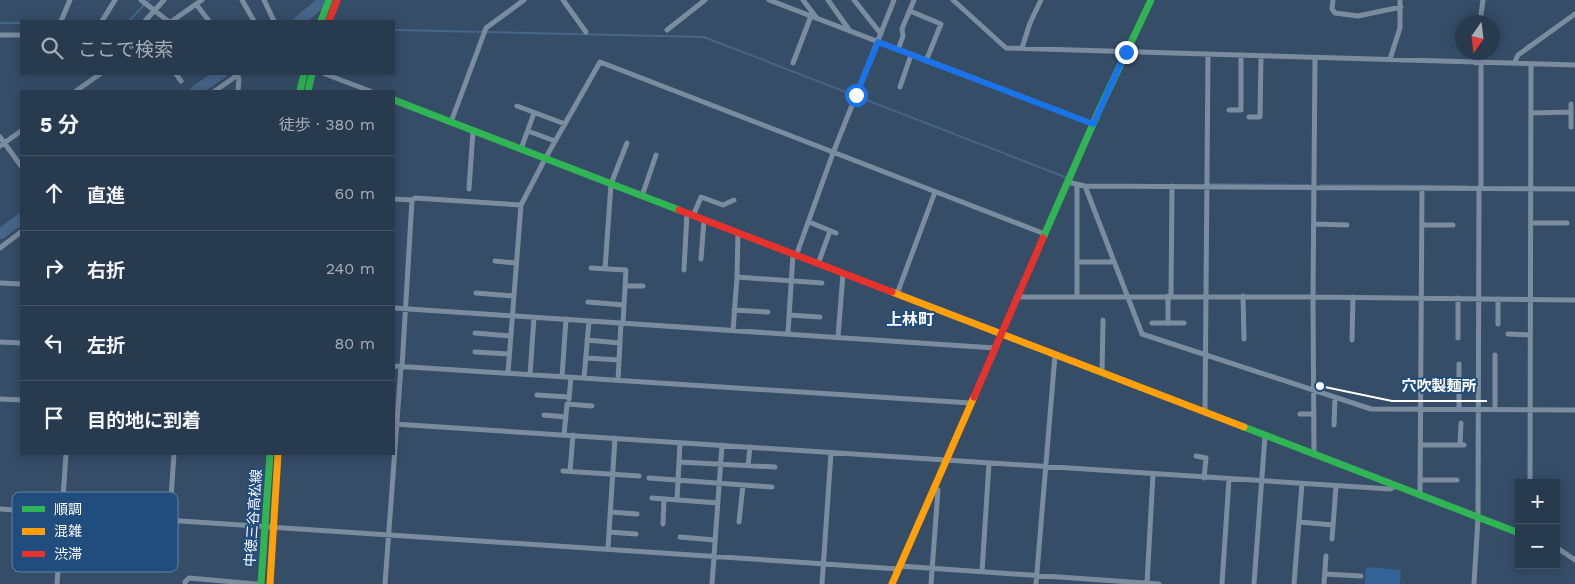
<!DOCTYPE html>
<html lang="ja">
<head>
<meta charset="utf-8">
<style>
  :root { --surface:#283a4e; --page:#304155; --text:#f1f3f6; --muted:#a5adb6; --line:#445466 }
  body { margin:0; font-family:"Work Sans","Noto Sans JP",sans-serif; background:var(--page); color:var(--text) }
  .controls { position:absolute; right:15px; bottom:15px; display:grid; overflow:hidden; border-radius:0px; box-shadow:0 2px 12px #0003 }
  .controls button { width:45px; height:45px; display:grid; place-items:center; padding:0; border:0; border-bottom:1px solid var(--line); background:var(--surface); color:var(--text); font:25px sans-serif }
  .compass { position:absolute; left:1455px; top:15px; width:45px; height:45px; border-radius:50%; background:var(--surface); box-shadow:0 2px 12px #0003; rotate:194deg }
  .stop { position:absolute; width:15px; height:15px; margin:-11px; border:4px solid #1a73e8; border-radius:50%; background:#fff }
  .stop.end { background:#1a73e8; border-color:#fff; box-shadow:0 1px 5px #0008 }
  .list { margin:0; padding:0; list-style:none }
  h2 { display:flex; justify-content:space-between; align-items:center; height:65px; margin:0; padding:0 20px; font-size:21px }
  h2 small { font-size:16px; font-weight:400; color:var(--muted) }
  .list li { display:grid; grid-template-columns:32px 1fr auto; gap:15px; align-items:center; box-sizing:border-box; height:75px; padding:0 20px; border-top:1px solid var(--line) }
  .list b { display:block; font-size:19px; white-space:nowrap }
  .list em { font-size:16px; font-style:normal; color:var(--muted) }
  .icon { flex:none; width:28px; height:28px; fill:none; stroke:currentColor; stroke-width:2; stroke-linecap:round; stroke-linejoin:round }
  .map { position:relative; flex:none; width:1575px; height:584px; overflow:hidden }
  .search { position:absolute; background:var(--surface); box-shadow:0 2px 12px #0003; left:20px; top:20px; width:375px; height:55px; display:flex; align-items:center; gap:12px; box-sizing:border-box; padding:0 18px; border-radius:0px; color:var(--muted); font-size:19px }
  .panel { position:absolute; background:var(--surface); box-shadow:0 2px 12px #0003; left:20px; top:90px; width:375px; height:365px; border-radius:0px }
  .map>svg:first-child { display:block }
</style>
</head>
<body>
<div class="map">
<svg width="1575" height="584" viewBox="0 0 1575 584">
  <rect width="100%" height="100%" fill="#364d68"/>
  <!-- green -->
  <path fill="#336396" d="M1366,567L1401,570L1400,584H1365Z"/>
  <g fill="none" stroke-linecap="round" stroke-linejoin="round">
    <!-- stream -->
    <path stroke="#456589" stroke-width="2" d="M148,1L149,0
      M129,21L145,4
      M0,23H21
      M394,30L704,37L1065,177
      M1209,184L1309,185
      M1321,185L1467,186"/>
    <!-- river -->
    <path stroke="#456589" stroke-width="11" d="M299,21L325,0
      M195,91L221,74
      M0,234L21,219"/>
    <!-- street -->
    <path stroke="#7b8c9f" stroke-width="5" d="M141,0L168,21
      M242,0L254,21
      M264,0L274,21
      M563,0L586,32
      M769,0L1093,124
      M803,0L816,17
      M828,0L850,31
      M854,0L881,34
      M953,0L1006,48L1575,65
      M1333,0L1332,9L1335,13L1358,16L1401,7
      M196,4L209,21
      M910,11L941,24L926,61
      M61,21L70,0
      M102,21L115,0
      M145,21L164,0
      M172,21L202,0
      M1480,22L1483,0
      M667,30L705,0
      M0,35H21
      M1022,48L1030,23L1041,0
      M898,50L903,36L902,29L914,0
      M1390,59L1400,28V0
      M793,63L811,16
      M1476,63L1477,52
      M1514,64L1518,55L1575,14
      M176,74L181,81
      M325,74L370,91
      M900,87L911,55
      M76,91L100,74
      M215,91L239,74
      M238,91L239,79
      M1571,104V127
      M517,106L565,124
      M1229,110H1241V55
      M1531,113L1571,112
      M1249,117H1260L1261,56
      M451,122L486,28L524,0
      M528,131L555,141
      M0,137L21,166
      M0,146L21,131
      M521,149L534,113
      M1068,182L1085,186L1575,189
      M1077,184V296
      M1085,186L1142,334L1371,409L1575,410
      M1481,188V63
      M469,189L473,131
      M642,196L656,155
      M394,199L412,200L402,367
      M412,200L415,198L521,205L545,159L600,62L1045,234
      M693,216L701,197L723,205L734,200
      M809,222L836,233
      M1531,223H1567
      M1315,224L1347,225
      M1422,225H1453
      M0,248L21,232
      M796,256L833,153L894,0
      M701,259L704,220
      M495,261L516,263
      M1077,262H1111
      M818,264L830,231
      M591,268L626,270L623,323
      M605,269L611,184L627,143
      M684,270L687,213
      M737,277L738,233
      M0,283L21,284
      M625,286H643
      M476,293L514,296
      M897,294L935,192
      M1168,296V323
      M1171,296L1172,186
      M1243,296L1244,339
      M1018,297H1313L1575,300
      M1498,299V324
      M588,302L624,305
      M394,308L995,348
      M734,310L768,312
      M789,315L820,317
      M1152,323H1184
      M733,331L737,277L822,283
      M475,333L511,336
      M788,333L793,254
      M1508,334L1530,335
      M838,337L843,274
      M1458,338V298
      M587,340L620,343
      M1352,340L1353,297
      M0,342L21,343
      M475,352L509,354
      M586,358L619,360
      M1459,364V409
      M394,366L971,403
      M508,373L521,205
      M1102,373L1103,320
      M530,375L534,317
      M562,377L566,319
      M584,378L589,321
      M618,380L621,323
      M537,395L569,397
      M0,399L21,400
      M569,399L571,377
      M1495,409V355
      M1205,413L1208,54
      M1300,414H1314
      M544,415L566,417
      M394,424L1390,489L1395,486
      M1334,425L1335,397
      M564,435L567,404L592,406
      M1421,445H1464
      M1460,445L1461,423
      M1314,455L1313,297L1315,58
      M1196,456L1206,458L1204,478
      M679,462L775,467
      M748,466L750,447
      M563,471L639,476
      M570,471L573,435
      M649,478L772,487
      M1421,480H1457
      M1530,483L1531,64
      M1420,496L1422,188
      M652,498L718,503
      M677,500L680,443
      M0,509C300,529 599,548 898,569
      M610,512L637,514
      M739,522L743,485
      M1299,522L1333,525
      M663,524L664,499
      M609,532L636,534
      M680,537L715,540
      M1332,539L1336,486
      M1556,547L1575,560
      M608,548L615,438
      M132,552L167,555
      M899,566L1159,584
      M166,570L174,454
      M982,572L989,463
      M1325,574L1361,576
      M57,584L66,454
      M185,584V582L189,578L257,584
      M385,584L401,367
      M712,584L722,445
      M822,584L831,453
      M931,584L938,490L934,488
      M1036,584L1055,355
      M1147,584L1153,474
      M1222,584L1229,479
      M1254,584L1265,436
      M1294,584L1302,484
      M1324,584L1326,556
      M1474,584L1478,518L1479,188"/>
    <!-- fast -->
    <path stroke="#30b455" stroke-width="7" d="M321,21L329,0
      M300,91L304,74
      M308,91L312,74
      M394,100L679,210
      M1043,238L1100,108L1151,0
      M1244,427L1519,533
      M261,584L270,454"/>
    <!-- slow -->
    <path stroke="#ff9f0a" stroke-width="7" d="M892,292L1244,427
      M270,584L278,454
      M892,584L974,397"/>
    <!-- jam -->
    <path stroke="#e5322d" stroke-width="7" d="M329,21L337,0
      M679,210L892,292
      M974,397L1043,238"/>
  </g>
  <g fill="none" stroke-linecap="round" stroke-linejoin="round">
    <!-- route -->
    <path stroke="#1a73e8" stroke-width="6" d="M856,95L878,42L1093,124L1126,52"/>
  </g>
  <g text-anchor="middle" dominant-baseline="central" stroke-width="4" stroke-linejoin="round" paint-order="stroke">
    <!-- street labels -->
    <g font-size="14" fill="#fff" stroke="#204c7e">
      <text transform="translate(253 518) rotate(-86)">中徳三谷高松線</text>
    </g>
    <!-- quarter labels -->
    <g font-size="16" font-weight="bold" fill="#fff" stroke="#204c7e">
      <text x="910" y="319">上林町</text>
    </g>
  </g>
  <!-- legend -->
  <rect x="12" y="492" width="166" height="80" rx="8" fill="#204c7e" stroke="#6382a5" stroke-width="1"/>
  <rect x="22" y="506" width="23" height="6" fill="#30b455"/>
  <rect x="22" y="528" width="23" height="7" fill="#ff9f0a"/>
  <rect x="22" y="551" width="23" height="6" fill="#e5322d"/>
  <g font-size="14" fill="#fff">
    <text x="54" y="514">順調</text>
    <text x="54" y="536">混雑</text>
    <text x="54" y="559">渋滞</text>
  </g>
  <!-- callouts -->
  <path fill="none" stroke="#fff" stroke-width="2" d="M1320 386L1392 401H1487"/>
  <circle fill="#fff" stroke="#204c7e" stroke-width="2" cx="1320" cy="386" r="5"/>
  <g font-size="15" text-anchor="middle" font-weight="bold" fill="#fff" stroke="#204c7e" stroke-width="4" stroke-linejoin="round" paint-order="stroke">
    <text x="1439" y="391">穴吹製麺所</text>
  </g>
</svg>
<div class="controls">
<button>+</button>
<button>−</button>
</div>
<svg class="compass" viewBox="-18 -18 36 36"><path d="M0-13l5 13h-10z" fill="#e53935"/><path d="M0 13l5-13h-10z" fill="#a5adb6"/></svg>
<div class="stop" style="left:856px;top:95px"></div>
<div class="stop end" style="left:1126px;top:52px"></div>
<div class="search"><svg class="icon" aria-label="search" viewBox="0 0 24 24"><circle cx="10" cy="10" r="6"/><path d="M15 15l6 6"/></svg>ここで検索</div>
<section class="panel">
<h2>5 分<small>徒歩 · 380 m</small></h2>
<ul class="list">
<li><svg class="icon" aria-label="ahead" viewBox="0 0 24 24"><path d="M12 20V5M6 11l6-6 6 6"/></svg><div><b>直進</b></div><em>60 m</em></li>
<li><svg class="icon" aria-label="right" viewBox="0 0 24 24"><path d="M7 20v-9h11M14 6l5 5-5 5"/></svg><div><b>右折</b></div><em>240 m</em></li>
<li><svg class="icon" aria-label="left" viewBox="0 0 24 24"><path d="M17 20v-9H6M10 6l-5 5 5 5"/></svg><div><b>左折</b></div><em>80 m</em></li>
<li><svg class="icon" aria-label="arrive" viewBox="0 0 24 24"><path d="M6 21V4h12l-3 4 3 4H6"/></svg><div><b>目的地に到着</b></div></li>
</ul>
</section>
</div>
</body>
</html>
